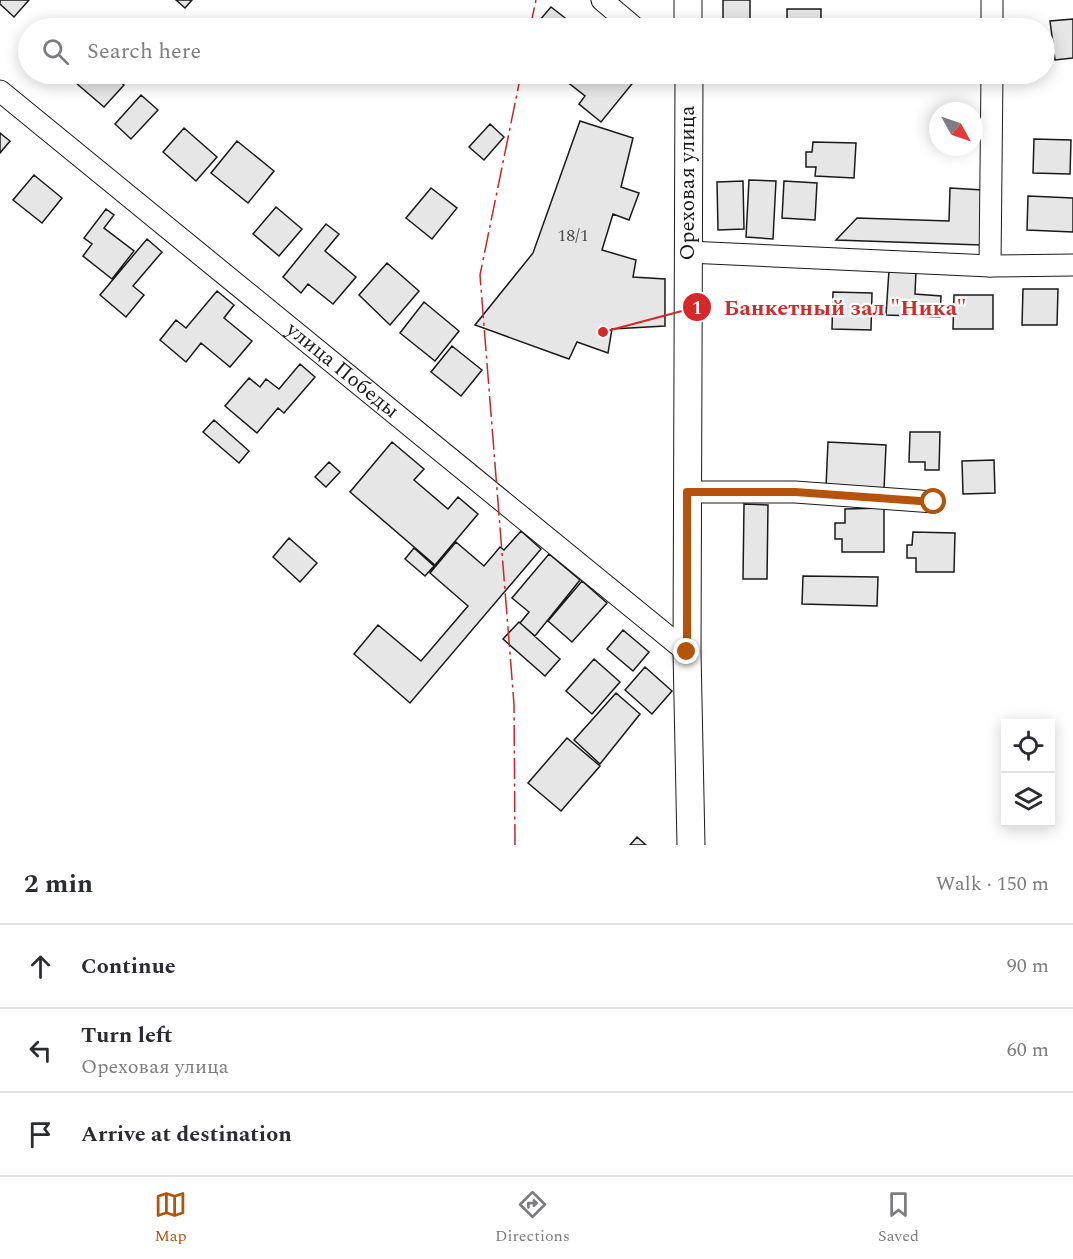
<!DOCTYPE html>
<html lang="en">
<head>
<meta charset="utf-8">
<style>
  :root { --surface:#fff; --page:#f2f2f3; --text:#2b2b33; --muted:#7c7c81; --line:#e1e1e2; --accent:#b45309 }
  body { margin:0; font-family:Spectral,serif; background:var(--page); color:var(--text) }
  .controls { position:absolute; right:18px; bottom:18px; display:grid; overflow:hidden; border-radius:0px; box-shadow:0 3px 15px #0003 }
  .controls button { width:54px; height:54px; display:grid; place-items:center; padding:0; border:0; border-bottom:2px solid var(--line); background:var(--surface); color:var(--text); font:30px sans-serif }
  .compass { position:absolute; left:929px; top:102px; width:54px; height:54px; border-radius:50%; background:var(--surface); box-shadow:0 3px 15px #0003; rotate:130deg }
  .stop { position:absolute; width:18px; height:18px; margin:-14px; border:4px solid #b45309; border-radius:50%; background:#fff }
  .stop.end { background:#b45309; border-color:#fff; box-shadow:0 2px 6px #0008 }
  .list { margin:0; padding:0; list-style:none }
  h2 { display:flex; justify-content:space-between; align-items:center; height:78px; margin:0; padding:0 24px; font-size:26px }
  h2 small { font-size:20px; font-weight:400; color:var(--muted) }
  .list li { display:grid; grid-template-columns:39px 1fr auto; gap:18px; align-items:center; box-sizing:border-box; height:84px; padding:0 24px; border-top:2px solid var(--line) }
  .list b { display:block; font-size:22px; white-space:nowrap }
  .list p { margin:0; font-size:20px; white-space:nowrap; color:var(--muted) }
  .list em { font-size:20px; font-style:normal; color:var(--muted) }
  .icon { flex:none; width:33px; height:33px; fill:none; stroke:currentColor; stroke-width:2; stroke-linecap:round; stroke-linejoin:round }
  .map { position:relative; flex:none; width:1073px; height:845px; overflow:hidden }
  .search { position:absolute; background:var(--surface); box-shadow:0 3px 15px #0003; left:18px; right:18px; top:18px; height:66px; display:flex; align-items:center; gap:15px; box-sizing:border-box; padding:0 21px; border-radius:33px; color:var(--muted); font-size:22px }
  .sheet { height:330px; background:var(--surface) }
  nav { display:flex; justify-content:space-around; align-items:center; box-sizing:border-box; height:84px; border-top:2px solid var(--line); background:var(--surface); font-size:16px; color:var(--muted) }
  nav a { display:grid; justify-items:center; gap:3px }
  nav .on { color:var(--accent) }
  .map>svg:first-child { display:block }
</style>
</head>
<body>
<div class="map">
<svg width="1073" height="845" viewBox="0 0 1073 845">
  <rect width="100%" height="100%" fill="#fff"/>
  <!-- building -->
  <path fill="#e6e6e6" stroke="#1a1a1a" stroke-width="1.5" d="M0,0H29L14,17L0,4Z
    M176,0H192L185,8Z
    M723,0H750V28H723Z
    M551,7L578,28H533Z
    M787,9H821V28H787Z
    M1073,19V58L1055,60L1050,21Z
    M592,21L601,28H586Z
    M64,74H76L72,80Z
    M84,74H111L124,85L104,107L76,83Z
    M557,74H640L601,122L579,104L585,96Z
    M761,74H983V79L761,80Z
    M141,95L158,110L131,139L115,124Z
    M580,121L633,138L621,187L639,193L629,220L613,214L602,250L636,260L633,277L665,279V326L612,329L608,353L577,342L569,359L475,325L533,253Z
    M490,124L504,137L484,160L469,147Z
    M184,128L217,157L196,181L163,152Z
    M0,133L10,141L0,153Z
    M1034,139L1071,140L1070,174L1033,173Z
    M237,141L274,171L248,203L211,173Z
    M813,142L856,143L854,178L815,176L816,167H806V152H812Z
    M34,175L62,198L42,223L13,200Z
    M749,180L776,181L773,239L746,237Z
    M743,181L744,229L718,230L717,182Z
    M784,181L817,183L815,220L782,218Z
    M431,188L457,208L432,239L406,218Z
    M950,188L983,190L981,245L836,240L857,218L949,221Z
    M1028,196L1073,198V232L1027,230Z
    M276,207L302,229L279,256L253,234Z
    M106,209L114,215L104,228L134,251L112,279L83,256L92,244L84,238Z
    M326,224L339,234L325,251L356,277L333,304L308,284L301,293L283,277Z
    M147,239L162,252L133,286L144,295L126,317L100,295Z
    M387,263L419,291L390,325L359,295Z
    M889,270L916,271L915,294L941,296L940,317L886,315Z
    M1023,289H1058L1057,325H1022Z
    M217,291L234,305L224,318L252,341L230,367L201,343L186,362L160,340L176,320L186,328Z
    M833,292L872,293L871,330L832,329Z
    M954,295H993V329H953Z
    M424,302L459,331L435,361L400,333Z
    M452,346L482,370L461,396L431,372Z
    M300,364L315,377L284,413L278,408L257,433L225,406L249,378L260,387L266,379L279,389Z
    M214,420L249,451L239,463L203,432Z
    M910,432H940L939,470H925V462H909Z
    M392,442L424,469L414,480L448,509L458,497L478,514L435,565L350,492Z
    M828,442L886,445L884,490L826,487Z
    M994,460L995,493L963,494L962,461Z
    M329,462L340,472L326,487L315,477Z
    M744,504L768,505L767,579H743Z
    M884,508V552H842V539H835V523H845V509Z
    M521,531L541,549L410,703L354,654L378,625L421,661L468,606L430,573L456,542L484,566L500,547L504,550Z
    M913,532L955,533L954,572H916V558H907V545H912Z
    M289,538L317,563L300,582L273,557Z
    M414,548L434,566L425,576L405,559Z
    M549,554L580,580L535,636L520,623L529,612L512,598Z
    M803,576L878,577L877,606L802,604Z
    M582,581L607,603L572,642L548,621Z
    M519,622L560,659L545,676L503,639Z
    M623,630L649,652L633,671L607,649Z
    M594,659L620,682L592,714L566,691Z
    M645,667L672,691L652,714L625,690Z
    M616,693L640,714L600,764L574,740Z
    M567,738L600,766L561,811L528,783Z
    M637,837L646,845H630Z"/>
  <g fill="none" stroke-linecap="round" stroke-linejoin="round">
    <defs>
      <g id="minor">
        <path d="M602,0L635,28"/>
        <path d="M992,28V0"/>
        <path id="s1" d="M0,91L687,652"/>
        <path d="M688,252L990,266L1073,265"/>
        <path d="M990,266L992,74"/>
        <path d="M687,492H795L934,502"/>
      </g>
      <path id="major" d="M688,0V28
        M689,74L687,652L691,845"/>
    </defs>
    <!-- minor casing -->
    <use href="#minor" stroke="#1a1a1a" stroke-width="23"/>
    <!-- major casing -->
    <use href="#major" stroke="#1a1a1a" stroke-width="29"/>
    <!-- minor -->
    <use href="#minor" stroke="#fff" stroke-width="21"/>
    <!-- major -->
    <use href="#major" stroke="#fff" stroke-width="27"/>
    <!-- power -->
    <path stroke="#c62828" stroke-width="1.5" stroke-dasharray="21 4.5 3 4.5" stroke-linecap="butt" d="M530,28L536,0
      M515,845L514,704L480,275L521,74"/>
  </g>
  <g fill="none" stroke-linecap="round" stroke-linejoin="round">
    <!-- route -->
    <path stroke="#b45309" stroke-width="8" d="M687,652V492H795L934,502"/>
  </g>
  <g text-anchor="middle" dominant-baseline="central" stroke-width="4.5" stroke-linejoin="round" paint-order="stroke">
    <!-- number labels -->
    <g font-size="18" fill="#4d4d4d">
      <text x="573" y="235">18/1</text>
    </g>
    <!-- street labels -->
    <g font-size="21" fill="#1a1a1a" stroke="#fff">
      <text transform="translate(688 183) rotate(-90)">Ореховая улица</text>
      <text stroke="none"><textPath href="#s1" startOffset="442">улица Победы</textPath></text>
    </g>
  </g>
  <!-- callouts -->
  <path fill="none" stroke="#d62828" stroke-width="2" d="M603 332L697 307"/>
  <g fill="#d62828" stroke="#fff" stroke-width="2">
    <circle cx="603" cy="332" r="6"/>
    <circle cx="697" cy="307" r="15"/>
  </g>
  <g font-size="18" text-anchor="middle" font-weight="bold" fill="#fff">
    <text x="697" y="314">1</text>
  </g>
  <g font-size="22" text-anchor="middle" font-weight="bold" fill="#d62828" stroke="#fff" stroke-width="4.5" stroke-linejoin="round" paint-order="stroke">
    <text x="845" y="315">Банкетный зал "Ника"</text>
  </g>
</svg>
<div class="controls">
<button><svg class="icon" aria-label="locate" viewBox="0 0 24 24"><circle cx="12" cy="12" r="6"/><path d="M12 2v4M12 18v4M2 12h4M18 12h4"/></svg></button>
<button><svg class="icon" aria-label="layers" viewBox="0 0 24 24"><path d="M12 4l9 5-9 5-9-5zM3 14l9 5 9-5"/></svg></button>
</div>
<svg class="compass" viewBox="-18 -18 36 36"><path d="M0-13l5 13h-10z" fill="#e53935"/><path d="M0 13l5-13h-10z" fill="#7c7c81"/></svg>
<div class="stop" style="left:934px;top:502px"></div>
<div class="stop end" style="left:687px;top:652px"></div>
<div class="search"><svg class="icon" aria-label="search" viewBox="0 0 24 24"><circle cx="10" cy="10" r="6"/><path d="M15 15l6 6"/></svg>Search here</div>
</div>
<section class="sheet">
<h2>2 min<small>Walk · 150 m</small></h2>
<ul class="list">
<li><svg class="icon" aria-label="ahead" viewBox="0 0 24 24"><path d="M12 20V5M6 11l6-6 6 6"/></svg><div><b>Continue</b></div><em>90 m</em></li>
<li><svg class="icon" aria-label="left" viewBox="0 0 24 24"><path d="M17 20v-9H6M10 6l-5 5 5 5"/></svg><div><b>Turn left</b><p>Ореховая улица</p></div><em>60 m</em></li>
<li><svg class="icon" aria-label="arrive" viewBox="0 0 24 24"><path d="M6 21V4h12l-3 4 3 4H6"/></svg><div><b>Arrive at destination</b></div></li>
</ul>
</section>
<nav>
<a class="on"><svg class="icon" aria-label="map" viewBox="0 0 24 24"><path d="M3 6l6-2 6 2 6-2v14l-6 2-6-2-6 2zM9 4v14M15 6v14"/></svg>Map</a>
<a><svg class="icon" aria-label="directions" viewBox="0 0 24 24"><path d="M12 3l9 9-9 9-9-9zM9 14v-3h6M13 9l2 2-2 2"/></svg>Directions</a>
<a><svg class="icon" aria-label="saved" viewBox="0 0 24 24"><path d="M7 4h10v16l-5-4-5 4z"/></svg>Saved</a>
</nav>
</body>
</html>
